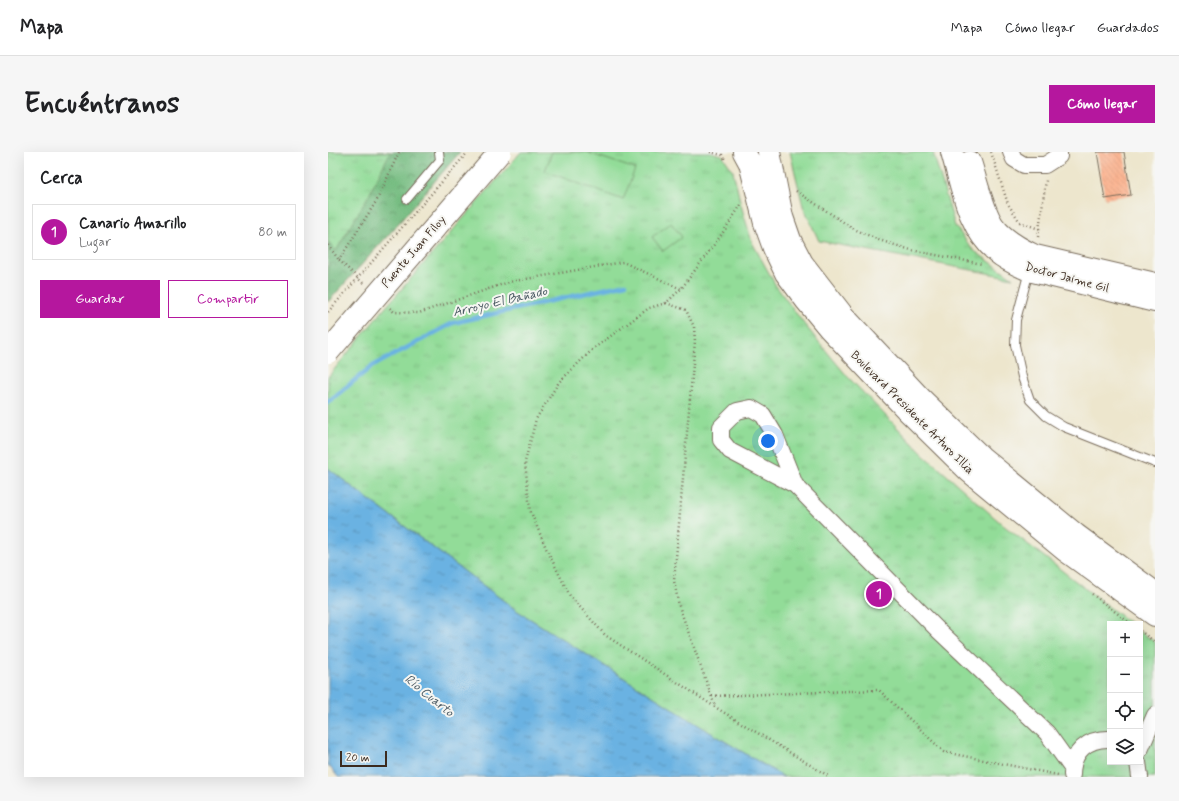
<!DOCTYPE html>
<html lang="es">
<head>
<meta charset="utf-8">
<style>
  :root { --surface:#fff; --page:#f6f6f6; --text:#202124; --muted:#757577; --line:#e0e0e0; --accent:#b5179e }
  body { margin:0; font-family:Mynerve,sans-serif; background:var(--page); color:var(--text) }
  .controls { position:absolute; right:12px; bottom:12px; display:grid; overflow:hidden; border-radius:0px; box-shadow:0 4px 16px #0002 }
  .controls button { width:36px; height:36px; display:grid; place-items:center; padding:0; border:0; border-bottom:1px solid var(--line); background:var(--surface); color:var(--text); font:20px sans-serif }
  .scale { position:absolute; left:12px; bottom:10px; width:47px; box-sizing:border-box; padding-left:4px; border:2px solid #3b2a1e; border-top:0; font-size:11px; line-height:14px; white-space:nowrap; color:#3b2a1e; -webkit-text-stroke:3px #f6f6f2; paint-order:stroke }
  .you { position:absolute; left:440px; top:289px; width:14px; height:14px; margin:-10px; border:3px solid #fff; border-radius:50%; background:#1a73e8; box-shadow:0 0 0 6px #1a73e833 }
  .badge { display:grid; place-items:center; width:26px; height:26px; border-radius:50%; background:var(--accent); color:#fff; font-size:13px; font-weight:700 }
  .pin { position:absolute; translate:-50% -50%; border:2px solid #fff; box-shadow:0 1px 4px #0006 }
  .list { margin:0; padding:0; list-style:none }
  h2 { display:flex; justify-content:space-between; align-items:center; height:52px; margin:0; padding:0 16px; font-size:17px }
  h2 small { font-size:13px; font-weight:400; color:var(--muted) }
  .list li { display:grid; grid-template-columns:26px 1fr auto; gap:12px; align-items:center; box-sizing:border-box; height:56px; margin:0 8px 8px; padding:0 8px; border:1px solid var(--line); border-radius:0px }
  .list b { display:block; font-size:15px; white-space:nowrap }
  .list p { margin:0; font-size:13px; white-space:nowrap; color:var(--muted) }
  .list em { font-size:13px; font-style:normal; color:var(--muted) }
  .actions { display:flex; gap:8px; padding:12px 16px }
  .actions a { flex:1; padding:9px 0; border:1px solid var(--accent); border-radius:0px; text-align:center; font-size:14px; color:var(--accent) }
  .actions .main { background:var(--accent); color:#fff }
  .icon { flex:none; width:22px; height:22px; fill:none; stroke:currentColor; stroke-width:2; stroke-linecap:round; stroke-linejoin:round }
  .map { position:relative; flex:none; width:827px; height:625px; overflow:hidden; border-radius:0px }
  header { display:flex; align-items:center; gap:24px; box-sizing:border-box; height:56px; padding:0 20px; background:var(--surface); border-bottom:1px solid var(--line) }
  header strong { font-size:19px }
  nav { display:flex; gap:22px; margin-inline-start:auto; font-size:14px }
  .intro { display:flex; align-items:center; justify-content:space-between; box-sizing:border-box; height:96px; padding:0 24px }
  h1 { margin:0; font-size:28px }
  .button { padding:10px 18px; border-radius:0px; background:var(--accent); color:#fff; font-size:14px; font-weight:700 }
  main { display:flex; gap:24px; padding:0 24px }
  aside { flex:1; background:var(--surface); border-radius:0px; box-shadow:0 4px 16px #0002 }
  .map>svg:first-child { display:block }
</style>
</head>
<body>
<header>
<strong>Mapa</strong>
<nav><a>Mapa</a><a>Cómo llegar</a><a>Guardados</a></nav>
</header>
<div class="intro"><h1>Encuéntranos</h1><a class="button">Cómo llegar</a></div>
<main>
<aside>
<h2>Cerca<small></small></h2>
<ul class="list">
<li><span class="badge">1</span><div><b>Canario Amarillo</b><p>Lugar</p></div><em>80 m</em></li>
</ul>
<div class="actions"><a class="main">Guardar</a><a>Compartir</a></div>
</aside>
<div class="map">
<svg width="827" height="625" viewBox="0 0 827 625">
  <defs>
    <pattern id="forest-crowns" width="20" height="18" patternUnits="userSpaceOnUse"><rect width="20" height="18" fill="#75bc80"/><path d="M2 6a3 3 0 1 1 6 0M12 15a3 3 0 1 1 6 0" fill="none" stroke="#619968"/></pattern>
    <pattern id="park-tufts" width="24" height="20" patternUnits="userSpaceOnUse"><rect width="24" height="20" fill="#92dc98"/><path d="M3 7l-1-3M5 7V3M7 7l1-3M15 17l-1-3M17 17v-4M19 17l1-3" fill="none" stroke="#7fbd83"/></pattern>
    <pattern id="water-ripples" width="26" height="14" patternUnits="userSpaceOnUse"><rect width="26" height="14" fill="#6ab2e2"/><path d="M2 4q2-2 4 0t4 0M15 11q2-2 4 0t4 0" fill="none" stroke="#5891b7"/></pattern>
    <pattern id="building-back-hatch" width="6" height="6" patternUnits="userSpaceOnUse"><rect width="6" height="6" fill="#fcad87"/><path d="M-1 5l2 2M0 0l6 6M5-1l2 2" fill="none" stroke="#cd8d6e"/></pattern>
  </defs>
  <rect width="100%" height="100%" fill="#f6f6f2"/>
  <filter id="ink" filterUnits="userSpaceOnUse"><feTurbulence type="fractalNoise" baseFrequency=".025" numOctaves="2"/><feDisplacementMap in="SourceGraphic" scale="8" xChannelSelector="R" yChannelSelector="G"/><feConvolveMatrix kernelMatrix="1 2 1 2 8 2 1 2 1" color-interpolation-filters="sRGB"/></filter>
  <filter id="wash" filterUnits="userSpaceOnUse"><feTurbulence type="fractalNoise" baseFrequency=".012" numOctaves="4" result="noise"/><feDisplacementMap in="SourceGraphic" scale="16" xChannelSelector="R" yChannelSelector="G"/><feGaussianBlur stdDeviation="0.9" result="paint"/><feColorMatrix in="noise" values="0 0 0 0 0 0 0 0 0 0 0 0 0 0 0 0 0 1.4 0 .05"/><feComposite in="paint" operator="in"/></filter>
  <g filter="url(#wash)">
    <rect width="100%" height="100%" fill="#ede6cd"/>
    <!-- forest -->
    <path fill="url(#forest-crowns)" stroke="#58734f" d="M0,0H132L64,79L0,150Z"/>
    <!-- park -->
    <path fill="url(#park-tufts)" stroke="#66835b" d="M0,0H62L42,41L8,99L0,89Z
      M193,0H382L394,3L405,19L413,53L424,90L448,134L476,172L519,224L595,302L675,373L803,472H782V610H812V479L827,490V625H456L380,579L188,458L32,341L0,316V225L51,163Z
      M462,0H605L627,74L645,98L685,126L491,89L475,54Z"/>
    <!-- pitch -->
    <path fill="#92dc98" stroke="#66835b" d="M224,0H258L307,17L295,48L217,19Z
      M343,71L354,85L335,99L324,85Z"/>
    <!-- water -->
    <path fill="url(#water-ripples)" stroke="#526e80" d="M0,316L32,341L188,458L380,579L456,625H10L0,613Z"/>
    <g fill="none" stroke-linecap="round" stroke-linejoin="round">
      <!-- stream -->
      <path stroke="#6ab2e2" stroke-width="4.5" d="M0,250L43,215L125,171L298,132"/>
    </g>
    <g id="blocks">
      <!-- building -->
      <path fill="url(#building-back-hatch)" d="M769,0H796L803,43L777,47Z"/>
    </g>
  </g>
  <g filter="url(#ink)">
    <use href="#blocks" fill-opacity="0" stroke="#796c5b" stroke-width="1"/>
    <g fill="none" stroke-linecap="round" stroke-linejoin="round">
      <defs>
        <path id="lane" d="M79,47L112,8L111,0
          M701,119L688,168L687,193L694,225L702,248L718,264L736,275L827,311"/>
        <path id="street" d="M683,0L686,7L696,13H717L731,4V0
          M467,333L447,283L435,263L423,256L409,259L393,275V288L402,299L467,333L611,479L719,581L744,616
          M812,598L827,563
          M810,610L812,625
          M744,623C744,600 759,586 782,587"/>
        <path id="secondary" d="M416,0L422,11L437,71L446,96L458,121L478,148L502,177L581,260L641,319L737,398L827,463
          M441,0L454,65L462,88L474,111L516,165L594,248L653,305L748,383L827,441
          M624,0C634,34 640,76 669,100C678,108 690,113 701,118L827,149
          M642,10C648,28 655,60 666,75C677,89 692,97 707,104L827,132"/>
      </defs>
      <!-- lane casing -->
      <use href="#lane" stroke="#796c5b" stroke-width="10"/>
      <!-- street casing -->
      <use href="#street" stroke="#796c5b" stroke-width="18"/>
      <!-- secondary casing -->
      <use href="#secondary" stroke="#796c5b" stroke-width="24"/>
      <!-- path -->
      <path stroke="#796c5b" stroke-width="2.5" stroke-dasharray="1 3" stroke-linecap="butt" d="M382,0L394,3L398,9
        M663,0L680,52L692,70L711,77
        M468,39L526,77L551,88L583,98L654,112
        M413,53L394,82L353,137L338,151L321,156L265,197L231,230L208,267L197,310L202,358L218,396L242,444L277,483L387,555L502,625
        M710,85L718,28
        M0,93L11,108
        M35,131L11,108L49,48L71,0
        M338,151L358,158L366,175L367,189L346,429L351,454L387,554
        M62,156L66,160L91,161L181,130L295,110L353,137
        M764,442L803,472
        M812,479L827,490
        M384,544L551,538L616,600L730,623"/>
      <!-- lane -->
      <use href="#lane" stroke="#fff" stroke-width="8"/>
      <!-- street -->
      <use href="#street" stroke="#fff" stroke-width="16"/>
      <!-- secondary -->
      <use href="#secondary" stroke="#fff" stroke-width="22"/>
      <defs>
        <path id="secondary-bridge" d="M0,200L172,0"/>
      </defs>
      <!-- secondary-bridge casing -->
      <use href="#secondary-bridge" stroke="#796c5b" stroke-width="24" stroke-linecap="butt"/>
      <!-- path-bridge -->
      <path stroke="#796c5b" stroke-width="2.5" stroke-dasharray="1 3" stroke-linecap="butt" d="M0,160L140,0"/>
      <!-- secondary-bridge -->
      <use href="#secondary-bridge" stroke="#fff" stroke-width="22"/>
    </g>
  </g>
  <g text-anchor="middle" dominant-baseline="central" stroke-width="4" stroke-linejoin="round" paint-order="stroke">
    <!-- street labels -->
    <g font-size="12" fill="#3b2a1e" stroke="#f6f6f2">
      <text transform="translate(86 100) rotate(-49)">Puente Juan Filoy</text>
      <text transform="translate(739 126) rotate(15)">Doctor Jaime Gil</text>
      <text transform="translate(584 261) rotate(45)">Boulevard Presidente Arturo Illia</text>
    </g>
    <!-- water labels -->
    <g font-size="13" font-style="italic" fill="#4b5a63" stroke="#f6f6f2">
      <text transform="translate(172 150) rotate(-13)">Arroyo El Bañado</text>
      <text transform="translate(101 544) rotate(39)">Río Cuarto</text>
    </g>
  </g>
</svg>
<div class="controls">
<button>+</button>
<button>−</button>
<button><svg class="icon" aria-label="locate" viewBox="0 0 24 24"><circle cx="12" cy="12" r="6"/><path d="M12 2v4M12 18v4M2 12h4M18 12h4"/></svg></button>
<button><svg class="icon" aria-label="layers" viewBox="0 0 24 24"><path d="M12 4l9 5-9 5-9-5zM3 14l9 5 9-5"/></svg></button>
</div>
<div class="scale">20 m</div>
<div class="you"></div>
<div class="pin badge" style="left:551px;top:442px">1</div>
</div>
</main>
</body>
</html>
